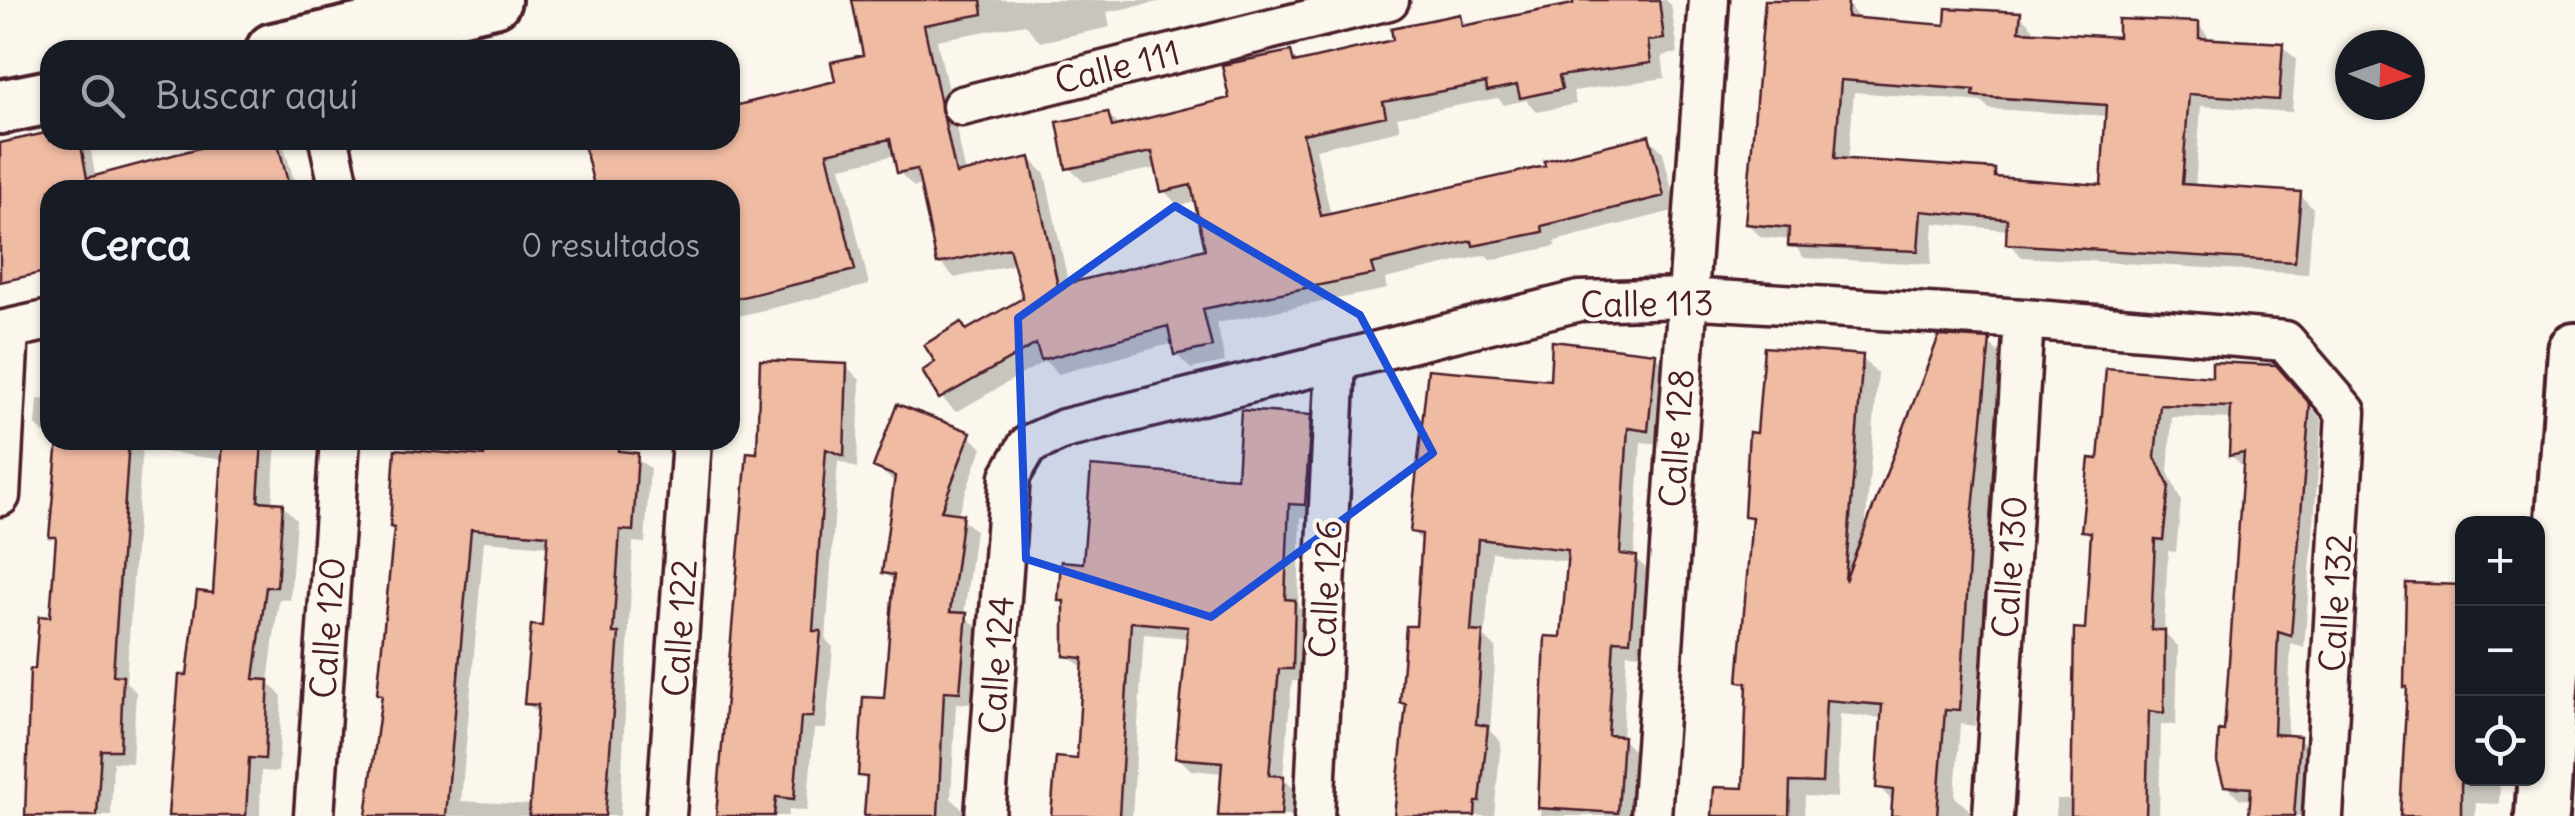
<!DOCTYPE html>
<html lang="es">
<head>
<meta charset="utf-8">
<style>
  :root { --surface:#171b24; --page:#20242c; --text:#f1f3f6; --muted:#9ea1a6; --line:#363941 }
  body { margin:0; font-family:Delius,sans-serif; background:var(--page); color:var(--text) }
  .controls { position:absolute; right:30px; bottom:30px; display:grid; overflow:hidden; border-radius:20px; box-shadow:0 2px 8px #0004 }
  .controls button { width:90px; height:90px; display:grid; place-items:center; padding:0; border:0; border-bottom:2px solid var(--line); background:var(--surface); color:var(--text); font:50px sans-serif }
  .compass { position:absolute; left:2335px; top:30px; width:90px; height:90px; border-radius:50%; background:var(--surface); box-shadow:0 2px 8px #0004; rotate:92deg }
  .list { margin:0; padding:0; list-style:none }
  h2 { display:flex; justify-content:space-between; align-items:center; height:130px; margin:0; padding:0 40px; font-size:42px }
  h2 small { font-size:32px; font-weight:400; color:var(--muted) }
  .icon { flex:none; width:55px; height:55px; fill:none; stroke:currentColor; stroke-width:2; stroke-linecap:round; stroke-linejoin:round }
  .map { position:relative; flex:none; width:2575px; height:816px; overflow:hidden }
  .search { position:absolute; background:var(--surface); box-shadow:0 2px 8px #0004; left:40px; top:40px; width:700px; height:110px; display:flex; align-items:center; gap:25px; box-sizing:border-box; padding:0 35px; border-radius:30px; color:var(--muted); font-size:38px }
  .panel { position:absolute; background:var(--surface); box-shadow:0 2px 8px #0004; left:40px; top:180px; width:700px; height:270px; border-radius:30px }
  .map>svg:first-child { display:block }
</style>
</head>
<body>
<div class="map">
<svg width="2575" height="816" viewBox="0 0 2575 816">
  <rect width="100%" height="100%" fill="#fbf7ec"/>
  <filter id="ink" filterUnits="userSpaceOnUse"><feTurbulence type="fractalNoise" baseFrequency=".01" numOctaves="2"/><feDisplacementMap in="SourceGraphic" scale="20" xChannelSelector="R" yChannelSelector="G"/><feConvolveMatrix kernelMatrix="1 2 1 2 8 2 1 2 1" color-interpolation-filters="sRGB"/></filter>
  <g filter="url(#ink)">
    <!-- shadow -->
    <path fill="#0003" fill-rule="evenodd" d="M855,0H1169L1107,12L1110,27L1040,42L1025,24L937,40L966,174L1030,159L1045,174L1069,286L1208,250L1197,201L1179,206L1164,191L1158,168L1084,182L1068,167L1108,114L1121,127L1232,100L1290,54L1300,64L1396,42L1459,17L1470,27L1576,6L1584,0H1666L1671,5L1678,53L1662,56L1665,78L1573,91L1576,104L1537,112L1526,100L1504,105L1498,98L1397,117L1400,130L1316,149L1331,216L1548,167L1648,137L1663,152L1677,210L1555,241L1556,246L1491,260L1486,255L1385,279L1387,289L1217,323L1225,362L1191,369L1176,354L1174,343L1058,374L1045,361L956,412L941,397L968,332L1026,299L1016,264L955,278L940,263L923,185L914,187L899,172L896,155L841,167L869,285L730,318V190H597L600,140H730V130L838,83L865,57Z
      M1767,0L1847,3L1860,20L1947,28L2020,15L2033,28V35L2120,40L2198,24L2212,41L2282,46L2296,59L2292,112L2201,106L2195,187L2300,195L2313,208L2308,274L2022,257L2008,243L2009,230L1934,223L1931,264L1804,258L1791,240L1761,237L1748,224ZM1854,92L1983,102L1989,109L2108,116L2103,187L2002,180L1994,172L1848,162Z
      M50,134V140H89L96,179L239,140H282L297,190H50V260L0,263V145Z
      M1988,342L2004,358L1975,726L1960,724L1955,797L1976,816H1893L1894,803L1879,787L1883,718L1840,714L1837,798L1805,796L1804,816H1715L1745,791L1750,690L1741,681L1754,523L1746,515L1760,435L1862,358L1878,374L1865,532Z
      M1655,355L1670,369L1661,444L1641,442L1634,557L1650,572L1644,654L1627,653L1622,739L1636,753L1632,816H1540L1547,639H1563L1569,562L1492,552L1485,637L1496,648L1490,731L1501,742L1494,816H1397L1408,708L1403,702L1419,629L1424,543L1412,531L1553,383Z
      M846,366L860,380L857,468L838,461L826,640L833,647L826,729H814L807,811L789,809L788,816H718L731,635H737L760,455Z
      M2108,370L2289,382L2322,420L2304,648L2291,643L2287,737L2299,738L2312,752L2307,816H2251L2252,800L2240,799L2226,785L2245,470L2231,455L2233,419L2172,417L2168,472L2181,501L2176,552L2168,551L2164,632L2178,646L2176,725L2161,724L2159,816H2056L2057,799H2074L2093,539L2084,530L2100,461Z
      M38,399L50,400V439L36,425Z
      M1309,417L1323,431L1318,518L1301,517L1298,606L1308,616L1306,681H1292L1283,778L1297,792L1295,816H1221L1224,773L1191,770L1178,757L1189,638L1144,634L1132,816H1054L1080,762L1085,669L1066,655L1067,606L1061,600L1085,565L1240,480Z
      M969,435L982,448L957,516L975,530L964,615L979,629L973,704L956,703L951,798L963,810L962,816H867L869,783L861,775L887,701L896,584L885,572L896,483L876,467Z
      M61,440H276L272,504L282,505L296,519L290,600L279,599L268,682L282,696L278,772L261,771L260,816H171L189,678L216,596L224,460L142,449L126,682L136,692L132,763L113,762L111,816H28L38,672L53,619L58,542L52,536Z
      M406,440H470L468,470L544,440H633L631,455L650,468L645,543L633,542L620,816H370ZM484,541L550,546L544,629L527,703L540,716L533,805L461,801Z
      M2409,586L2462,587V778H2500L2499,804L2476,803L2475,816H2404Z"/>
    <!-- building -->
    <path fill="#f0bba3" stroke="#4a1f2b" stroke-width="2.5" fill-rule="evenodd" d="M852,0H981L983,14L924,25L956,174L1030,157L1058,286L1205,249L1191,185L1161,192L1152,152L1066,169L1057,122L1108,112L1112,127L1229,98L1222,65L1291,51L1294,63L1393,40L1391,28L1460,14L1462,26L1573,4V0H1659L1664,39L1648,41L1651,63L1559,76L1562,89L1520,98L1517,85L1487,91L1486,83L1383,102L1386,116L1303,134L1321,216L1545,166L1544,161L1649,135L1664,196L1542,226L1543,232L1473,246L1472,241L1371,264L1374,274L1203,309L1212,347L1174,355L1168,326L1041,360L1036,344L939,399L922,371L935,362L924,345L961,322L966,330L1023,298L1009,248L937,264L917,169L897,173L890,139L827,153L855,270L730,300V190H595L583,140H730V107L835,81L831,62L863,55Z
      M1765,0H1848L1847,17L1945,25L1946,8L2021,12L2019,31L2118,37V19L2199,22V38L2283,43L2279,100L2189,94L2182,184L2301,192L2295,262L2006,244L2007,219L1921,211L1918,251L1788,246L1789,228L1745,224ZM1841,80L1974,90L1973,96L2106,105L2101,185L1995,177V169L1835,158Z
      M50,132V140H80L87,178L229,140H277L290,190H50V271L0,282V143Z
      M1939,336L1990,339L1971,530L1960,711L1945,710L1937,816H1891L1893,790L1876,788L1882,705L1826,700L1822,783L1790,782L1789,816H1712L1714,787L1743,788L1747,683L1738,682L1752,517L1744,516L1749,432L1757,433L1764,347L1863,355L1845,581Z
      M1552,341L1656,353L1648,431L1628,428L1620,554L1637,556L1630,641L1614,640L1608,735L1623,736L1618,813L1538,808L1545,636L1561,637L1568,550L1478,539L1471,631L1483,632L1476,724L1488,726L1480,802H1476L1475,816H1394L1406,704L1400,703L1406,626H1416L1422,534L1410,532L1428,369L1550,380Z
      M760,360L847,364L844,456L826,449L813,631H821L813,717H801L794,799L776,797L774,816H716L747,452L757,453Z
      M2212,362L2276,365L2310,404L2291,636L2278,632L2274,734L2300,736L2294,816H2249L2251,788L2224,786L2217,762L2219,730L2224,731L2244,453L2229,456L2231,407L2160,405L2155,457L2169,486L2163,540L2155,539L2151,630H2165L2164,713L2149,711L2146,816H2071L2074,628L2085,629L2091,532L2081,531L2089,458L2098,459L2106,368L2212,377Z
      M897,404L971,432L941,511L963,514L950,612L967,613L960,692L944,691L938,816H864L867,777L858,776L863,697L884,698L894,575L882,573L895,476L873,467Z
      M1241,410L1311,415L1305,505L1289,504L1285,599L1295,600L1293,669H1279L1269,775L1284,776L1281,816H1218L1222,762L1175,758L1188,627L1131,622L1119,816H1051L1056,757L1077,759L1083,658L1064,656V601H1058L1061,561L1083,563L1091,466L1237,478Z
      M58,440H129L113,675L123,676L120,750H101L97,816H25L30,669H35L39,616L50,617L56,537H49Z
      M223,440H262L258,501L283,503L277,587H266L254,679L269,680L265,759L249,758L246,816H168L179,675H187L197,591L213,593Z
      M485,440H619L618,451L638,453L633,531L620,530L613,633H619L605,816H529L538,705L524,704L531,625L542,626L548,535L471,529L446,816H366L382,695L377,694L394,528L390,527L395,449L484,456Z
      M2406,583L2462,585L2461,816H2400L2407,687H2404Z"/>
    <g fill="none" stroke-linecap="round" stroke-linejoin="round">
      <defs>
        <path id="street" d="M962,106L1389,0
          M329,140L340,190
          M0,331L50,320
          M0,496L9,330
          M314,816L340,440
          M666,816L692,440
          M985,816L1010,476L1028,445L1064,429L1579,301L1685,298L2024,319L2285,341L2346,412L2323,816
          M1314,816L1336,361
          M1651,816L1709,0
          M1993,816L2024,319"/>
        <path id="secondary" d="M273,50L494,0
          M0,107L50,97
          M2542,816L2575,350"/>
      </defs>
      <!-- street casing -->
      <use href="#street" stroke="#4a1f2b" stroke-width="45"/>
      <!-- secondary casing -->
      <use href="#secondary" stroke="#4a1f2b" stroke-width="60"/>
      <!-- street -->
      <use href="#street" stroke="#fbf7ec" stroke-width="38"/>
      <!-- secondary -->
      <use href="#secondary" stroke="#fbf7ec" stroke-width="52"/>
    </g>
  </g>
  <!-- marked area -->
  <path fill="#1d4ed8" fill-opacity="0.2" stroke="#1d4ed8" stroke-width="8" stroke-linejoin="round" d="M1175,206L1360,315L1433,453L1211,617L1026,559L1018,318Z"/>
  <g text-anchor="middle" dominant-baseline="central" stroke-width="8" stroke-linejoin="round" paint-order="stroke">
    <!-- street labels -->
    <g font-size="35" fill="#4a1f2b" stroke="#fbf7ec">
      <text transform="translate(1117 66) rotate(-14)">Calle 111</text>
      <text transform="translate(1647 303) rotate(-1)">Calle 113</text>
      <text transform="translate(1676 438) rotate(-86)">Calle 128</text>
      <text transform="translate(2009 567) rotate(-86)">Calle 130</text>
      <text transform="translate(1325 589) rotate(-87)">Calle 126</text>
      <text transform="translate(2335 603) rotate(-87)">Calle 132</text>
      <text transform="translate(327 628) rotate(-86)">Calle 120</text>
      <text transform="translate(679 628) rotate(-86)">Calle 122</text>
      <text transform="translate(996 665) rotate(-86)">Calle 124</text>
    </g>
  </g>
</svg>
<div class="controls">
<button>+</button>
<button>−</button>
<button><svg class="icon" aria-label="locate" viewBox="0 0 24 24"><circle cx="12" cy="12" r="6"/><path d="M12 2v4M12 18v4M2 12h4M18 12h4"/></svg></button>
</div>
<svg class="compass" viewBox="-18 -18 36 36"><path d="M0-13l5 13h-10z" fill="#e53935"/><path d="M0 13l5-13h-10z" fill="#9ea1a6"/></svg>
<div class="search"><svg class="icon" aria-label="search" viewBox="0 0 24 24"><circle cx="10" cy="10" r="6"/><path d="M15 15l6 6"/></svg>Buscar aquí</div>
<section class="panel">
<h2>Cerca<small>0 resultados</small></h2>
<ul class="list">
</ul>
</section>
</div>
</body>
</html>
